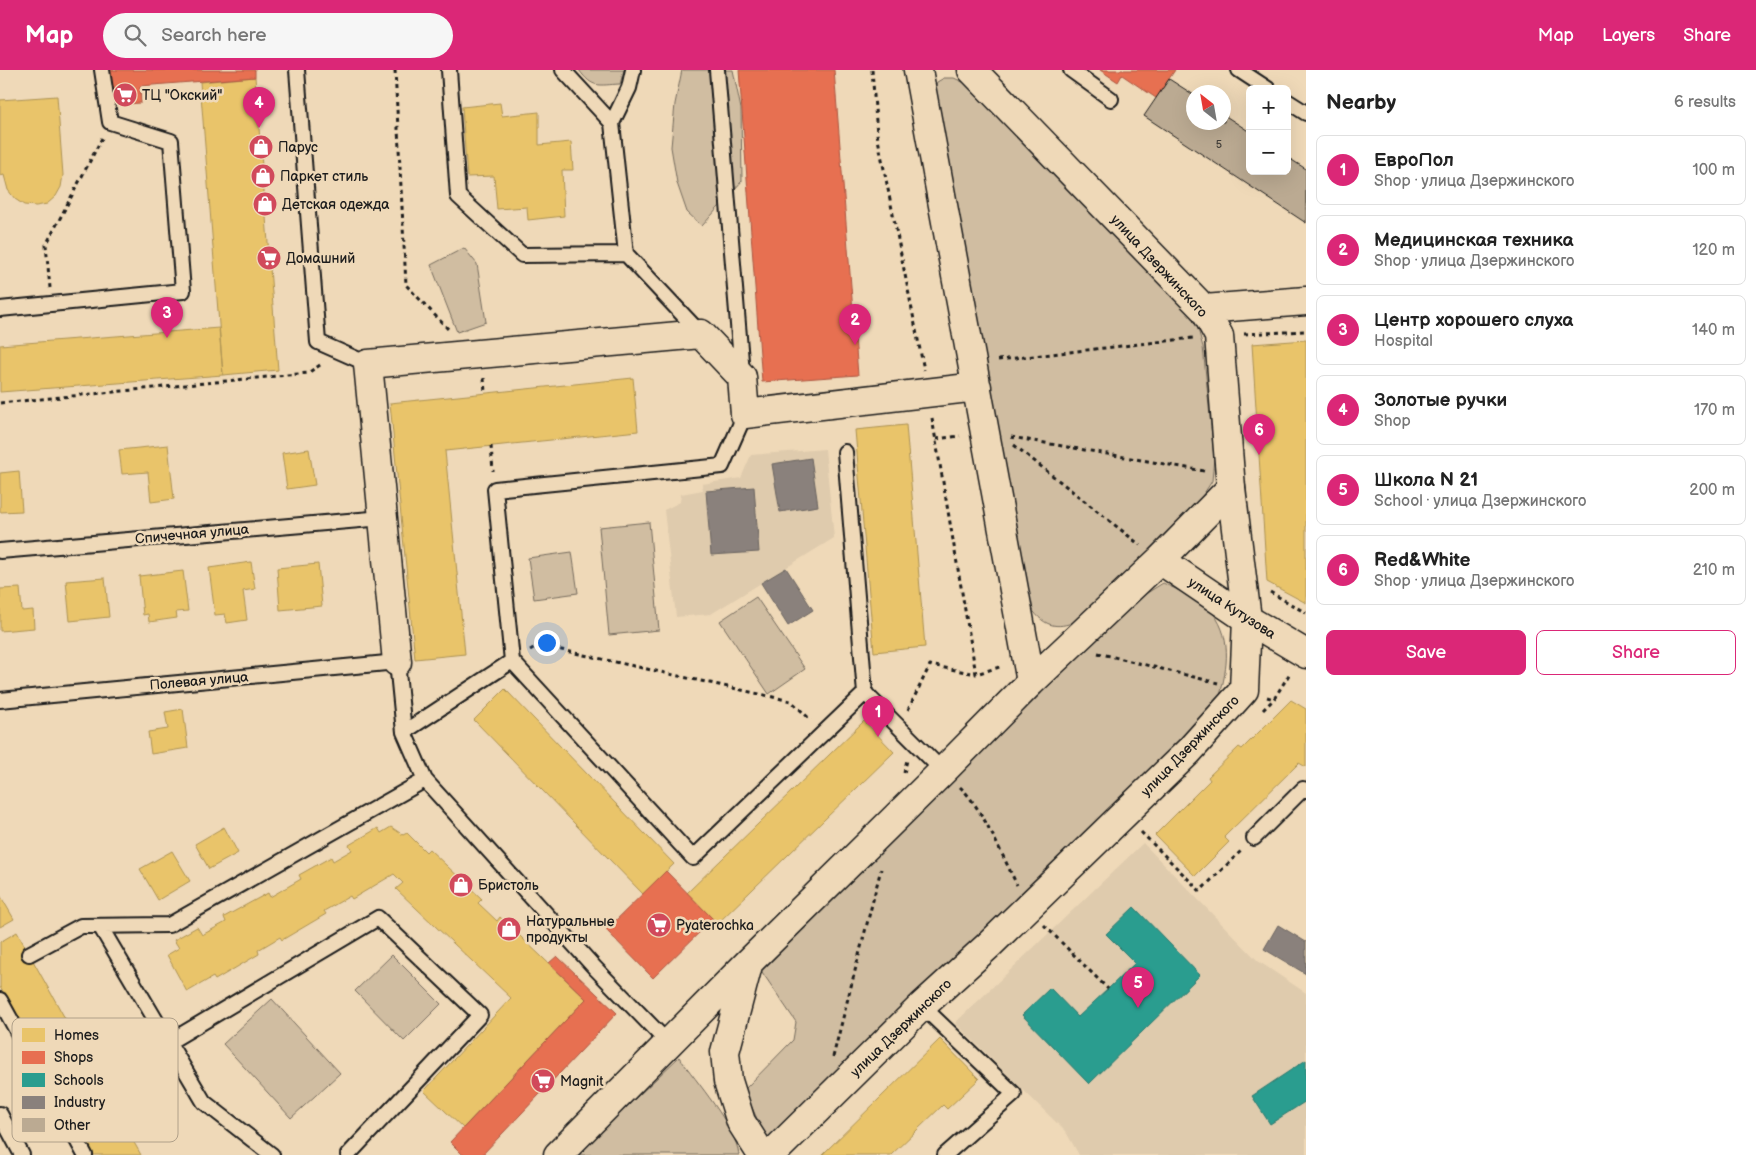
<!DOCTYPE html>
<html lang="en">
<head>
<meta charset="utf-8">
<style>
  :root { --surface:#fff; --page:#f6f6f6; --text:#222; --muted:#767676; --line:#e0e0e0; --accent:#db2777 }
  body { margin:0; font-family:"Balsamiq Sans",sans-serif; background:var(--page); color:var(--text) }
  .controls { position:absolute; right:15px; top:15px; display:grid; overflow:hidden; border-radius:8px; box-shadow:0 5px 20px #0002 }
  .controls button { width:45px; height:45px; display:grid; place-items:center; padding:0; border:0; border-bottom:1px solid var(--line); background:var(--surface); color:var(--text); font:25px sans-serif }
  .compass { position:absolute; left:1186px; top:15px; width:45px; height:45px; border-radius:50%; background:var(--surface); box-shadow:0 5px 20px #0002; rotate:329deg }
  .you { position:absolute; left:546px; top:572px; width:18px; height:18px; margin:-12px; border:4px solid #fff; border-radius:50%; background:#1a73e8; box-shadow:0 0 0 8px #1a73e833 }
  .badge { display:grid; place-items:center; width:32px; height:32px; border-radius:50%; background:var(--accent); color:#fff; font-size:16px; font-weight:700 }
  .pin { position:absolute; translate:-50% -41px; filter:drop-shadow(0 1px 2px #0008) }
  .pin::after { content:''; position:absolute; top:26px; width:18px; height:15px; background:inherit; clip-path:polygon(0 0,100% 0,50% 100%) }
  .list { margin:0; padding:0; list-style:none }
  h2 { display:flex; justify-content:space-between; align-items:center; height:65px; margin:0; padding:0 20px; font-size:21px }
  h2 small { font-size:16px; font-weight:400; color:var(--muted) }
  .list li { display:grid; grid-template-columns:32px 1fr auto; gap:15px; align-items:center; box-sizing:border-box; height:70px; margin:0 10px 10px; padding:0 10px; border:1px solid var(--line); border-radius:8px }
  .list b { display:block; font-size:19px; white-space:nowrap }
  .list p { margin:0; font-size:16px; white-space:nowrap; color:var(--muted) }
  .list em { font-size:16px; font-style:normal; color:var(--muted) }
  .actions { display:flex; gap:10px; padding:15px 20px }
  .actions a { flex:1; padding:11px 0; border:1px solid var(--accent); border-radius:8px; text-align:center; font-size:18px; color:var(--accent) }
  .actions .main { background:var(--accent); color:#fff }
  .icon { flex:none; width:28px; height:28px; fill:none; stroke:currentColor; stroke-width:2; stroke-linecap:round; stroke-linejoin:round }
  .map { position:relative; flex:none; width:1306px; height:1085px; overflow:hidden }
  header { display:flex; align-items:center; gap:30px; box-sizing:border-box; height:70px; padding:0 25px; background:var(--accent); color:#fff }
  header strong { font-size:24px }
  nav { display:flex; gap:28px; margin-inline-start:auto; font-size:18px }
  .search { width:350px; height:45px; background:var(--page); display:flex; align-items:center; gap:12px; box-sizing:border-box; padding:0 18px; border-radius:28px; color:var(--muted); font-size:19px }
  main { display:flex }
  aside { flex:1; background:var(--surface) }
  .map>svg:first-child { display:block }
</style>
</head>
<body>
<header>
<strong>Map</strong>
<div class="search"><svg class="icon" aria-label="search" viewBox="0 0 24 24"><circle cx="10" cy="10" r="6"/><path d="M15 15l6 6"/></svg>Search here</div>
<nav><a>Map</a><a>Layers</a><a>Share</a></nav>
</header>
<main>
<div class="map">
<svg width="1306" height="1085" viewBox="0 0 1306 1085">
  <rect width="100%" height="100%" fill="#efd9b8"/>
  <filter id="ink" filterUnits="userSpaceOnUse"><feTurbulence type="fractalNoise" baseFrequency=".02" numOctaves="2"/><feDisplacementMap in="SourceGraphic" scale="10" xChannelSelector="R" yChannelSelector="G"/><feConvolveMatrix kernelMatrix="1 2 1 2 8 2 1 2 1" color-interpolation-filters="sRGB"/></filter>
  <g filter="url(#ink)">
    <!-- built -->
    <path fill="#dfcbad" d="M825,379L834,468L711,544L676,547L664,440L680,432L681,424L703,420L702,414L741,408L751,385Z
      M1143,773L1258,891L1306,923V1085H1079L1066,1062L955,953Z"/>
    <!-- green -->
    <path fill="#d0bda1" stroke="#766c5e" d="M579,0H624L620,14C598,15 593,19 579,0Z
      M682,0H733L741,39L742,111L702,156L687,142L677,113L671,77L675,34Z
      M944,8H954L965,13L1186,237L1196,252L1203,277L1214,387L1212,411L1201,428L1081,549C1059,560 1045,558 1031,538L933,23L937,12Z
      M464,178L477,194L486,252L457,262L431,195Z
      M649,452L659,560L609,565L599,457Z
      M572,482L578,523L534,529L528,488Z
      M1163,513C1177,520 1203,530 1213,543C1234,571 1226,603 1218,633L772,1072L764,1064L744,1020L793,970L796,952L760,899L1128,535Z
      M756,527L805,599L769,624L720,551Z
      M392,885L441,934L404,971L355,921Z
      M272,929L340,1003L291,1048L223,974Z
      M679,987C696,1011 736,1057 739,1085H576Z"/>
    <!-- homes -->
    <path fill="#e9c46a" stroke="#ac9253" d="M255,7L278,300L223,305L200,12Z
      M57,26L63,105L61,117L56,126L47,134L36,136L24,135L15,129L8,120L4,105L0,106V30Z
      M500,33L502,46L539,42V75L571,72L573,100H562L564,146L528,150L527,137L497,139L494,106L467,107L462,37Z
      M219,258L223,305L0,322V275Z
      M1306,270V533L1267,512L1252,274Z
      M633,308L638,361L445,381L465,584L415,589L390,333Z
      M906,355L925,577L874,582L855,360Z
      M168,375L174,429L151,432L148,402L122,404L119,380Z
      M309,379L315,415L287,419L282,383Z
      M19,401L22,441L0,442V403Z
      M251,492L255,519L243,521L247,550L227,553L225,544L215,545L209,498Z
      M318,494L322,536L280,540L277,498Z
      M183,501L188,541L176,542L177,548L149,552L148,544L143,545L139,506Z
      M105,508L109,547L70,551L66,511Z
      M20,518L22,541L33,540L34,558L0,561V519Z
      M505,619L674,794L643,824L474,650Z
      M1291,630L1306,639V697L1299,693L1224,767L1229,772L1195,806L1155,765L1210,710L1208,707L1239,677L1242,679Z
      M183,639L188,678L151,684L148,662L168,659L165,642Z
      M864,651L894,682L717,854L687,823Z
      M224,757L238,783L209,799L195,774Z
      M391,757L403,765L407,763L426,782L429,779L482,829L478,833L497,851L500,847L586,929L463,1058L424,1021L511,928L396,819L403,813L394,804L352,829L350,826L324,841L326,844L282,870L280,867L258,880L259,884L215,910L213,907L187,922L167,885L179,878L174,870L197,857L202,865L226,852L224,847L268,823L270,827L301,809L299,805L331,787L333,791L352,780L349,775L378,758L381,763Z
      M172,781L190,811L158,830L140,799Z
      M0,825L14,849L0,857Z
      M17,862L141,1085H93L0,917V872Z
      M940,969L979,1009L962,1025L947,1039L943,1035L891,1085H822Z"/>
    <!-- shops -->
    <path fill="#e76f51" stroke="#aa5641" d="M108,0H255V7L140,16L141,33L111,35Z
      M739,0H834L858,305L762,312Z
      M1100,0H1175L1156,28L1122,5L1118,12Z
      M666,801L713,849L653,908L606,860Z
      M557,886L617,943L482,1085H463L450,1072L586,929L549,893Z"/>
    <!-- schools -->
    <path fill="#2a9d8f" stroke="#26766c" d="M1134,837L1200,905L1089,1014L1022,945L1050,918L1078,947L1108,919L1135,893L1106,864Z
      M1306,990V1031L1270,1054L1252,1026Z"/>
    <!-- industry -->
    <path fill="#8a817c" stroke="#69635f" d="M811,388L818,436L780,442L772,394Z
      M754,417L759,482L711,485L706,421Z
      M786,498L813,540L788,556L761,513Z
      M1278,855L1306,872V904L1264,879Z"/>
    <!-- building -->
    <path fill="#bbaa92" stroke="#1c1c1c" d="M1169,9L1194,25V52H1224V45L1250,62V101H1287V87L1306,99V153L1144,46Z"/>
    <g fill="none" stroke-linecap="round" stroke-linejoin="round">
      <defs>
        <path id="service" d="M297,0L318,272L368,294
          M449,0L458,126L522,185L626,184
          M563,0L612,53L626,184L701,264
          M717,0L742,303
          M1071,0L1111,29
          M1239,0L1268,19
          M1287,31L1306,43
          M612,53L629,18L633,0
          M0,239L183,221L171,71L110,52L102,0
          M745,344L722,396L495,419L512,591L693,788L865,623
          M845,382L865,623L943,701
          M0,481L383,448
          M0,630L397,592L404,662L425,710L595,898L669,974
          M404,662L512,591
          M1254,768L1303,719L1306,720
          M100,856L204,1032L272,1085
          M29,884L81,856L169,855L425,710
          M0,930L85,1085
          M922,936L1014,1024L945,1085
          M169,972L378,848L480,945L348,1085
          M0,1044L22,1085"/>
        <path id="minor" d="M1160,490L1247,549L1306,584
          M397,592L368,294L701,264L742,307L745,344L977,317
          M1031,612L1160,490L1231,418
          M748,895L725,982L728,1011L741,1052L762,1085
          M558,1085L748,893L943,701L1031,612L918,0"/>
        <path id="tertiary" d="M1204,239L1306,231
          M771,1085L922,936L989,875L1189,681L1244,620L1247,549L1231,418L1219,266L1204,239L972,0"/>
      </defs>
      <!-- service casing -->
      <use href="#service" stroke="#1c1c1c" stroke-width="18"/>
      <!-- minor casing -->
      <use href="#minor" stroke="#1c1c1c" stroke-width="31"/>
      <!-- tertiary casing -->
      <use href="#tertiary" stroke="#1c1c1c" stroke-width="31"/>
      <!-- path -->
      <path stroke="#1c1c1c" stroke-width="3" stroke-dasharray="4 4" stroke-linecap="butt" d="M395,0L406,215L450,261
        M872,0L877,64L924,300
        M50,218L46,175L102,68
        M1244,264L1306,261
        M998,290L1193,268
        M484,308L485,323
        M0,333L308,303L323,293
        M932,348L976,604L1003,596
        M1011,367L1204,401
        M936,369L960,366
        M1014,375L1140,475
        M491,376L493,401
        M1270,522L1306,543
        M530,580L539,575L791,631L811,650
        M1098,583L1218,613
        M1267,627L1274,629
        M908,640L930,595L976,604
        M1263,640L1274,629L1290,603
        M904,703L907,690
        M960,717C982,737 1003,787 1017,815
        M1141,762L1200,821L1241,781
        M1044,855L1108,919
        M833,987L881,799
        M111,1032L165,1002"/>
      <!-- service -->
      <use href="#service" stroke="#efd9b8" stroke-width="14"/>
      <!-- minor -->
      <use href="#minor" stroke="#efd9b8" stroke-width="28"/>
      <!-- tertiary -->
      <use href="#tertiary" stroke="#efd9b8" stroke-width="28"/>
    </g>
  </g>
  <!-- icons -->
  <defs>
    <symbol id="supermarket-disc" viewBox="-11 -11 22 22"><circle r="9.5" fill="#d1495b" stroke="#efd9b8"/><path d="M-6-5.5h2.5l.6 2H6L4.5 2H-2.5L-4.4-4H-6ZM-1.5 3.2a1.3 1.3 0 1 0 .1 0ZM3 3.2a1.3 1.3 0 1 0 .1 0Z" fill="#fff"/></symbol>
    <symbol id="shop-disc" viewBox="-11 -11 22 22"><circle r="9.5" fill="#d1495b" stroke="#efd9b8"/><path d="M-5-2.5h2.3a2.7 3.5 0 0 1 5.4 0H5L5.5 6h-11ZM-1.5-2.5h3a1.5 2.3 0 0 0-3 0Z" fill="#fff"/></symbol>
  </defs>
  <g fill-rule="evenodd">
    <use href="#supermarket-disc" x="111" y="11" width="28" height="28"/>
    <use href="#shop-disc" x="247" y="63" width="28" height="28"/>
    <use href="#shop-disc" x="249" y="92" width="28" height="28"/>
    <use href="#shop-disc" x="251" y="120" width="28" height="28"/>
    <use href="#supermarket-disc" x="255" y="174" width="28" height="28"/>
    <use href="#shop-disc" x="447" y="801" width="28" height="28"/>
    <use href="#supermarket-disc" x="645" y="841" width="28" height="28"/>
    <use href="#shop-disc" x="495" y="845" width="28" height="28"/>
    <use href="#supermarket-disc" x="529" y="997" width="28" height="28"/>
  </g>
  <g text-anchor="middle" dominant-baseline="central" stroke-width="5" stroke-linejoin="round" paint-order="stroke">
    <!-- number labels -->
    <g font-size="11" fill="#44403a">
      <text x="1219" y="74">5</text>
    </g>
    <!-- poi labels -->
    <g font-size="14" fill="#1c1c1c" stroke="#efd9b8" text-anchor="start">
      <text x="142" y="25">ТЦ "Окский"</text>
      <text x="278" y="77">Парус</text>
      <text x="280" y="106">Паркет стиль</text>
      <text x="282" y="134">Детская одежда</text>
      <text x="286" y="188">Домашний</text>
      <text x="478" y="815">Бристоль</text>
      <text x="526" y="851">Натуральные<tspan x="526" dy="16">продукты</tspan></text>
      <text x="676" y="855">Pyaterochka</text>
      <text x="560" y="1011">Magnit</text>
    </g>
    <!-- street labels -->
    <g font-size="14" fill="#1c1c1c" stroke="#efd9b8">
      <text transform="translate(1159 196) rotate(47)">улица Дзержинского</text>
      <text transform="translate(192 464) rotate(-5)">Спичечная улица</text>
      <text transform="translate(1232 538) rotate(33)">улица Кутузова</text>
      <text transform="translate(199 611) rotate(-5)">Полевая улица</text>
      <text transform="translate(1190 676) rotate(-46)">улица Дзержинского</text>
      <text transform="translate(901 958) rotate(-44)">улица Дзержинского</text>
    </g>
  </g>
  <!-- legend -->
  <rect x="12" y="948" width="166" height="124" rx="8" fill="#efd9b8" stroke="#b0a089" stroke-width="1"/>
  <rect x="22" y="958" width="23" height="14" fill="#e9c46a"/>
  <rect x="22" y="981" width="23" height="13" fill="#e76f51"/>
  <rect x="22" y="1003" width="23" height="14" fill="#2a9d8f"/>
  <rect x="22" y="1026" width="23" height="13" fill="#8a817c"/>
  <rect x="22" y="1048" width="23" height="14" fill="#bbaa92"/>
  <g font-size="14" fill="#1c1c1c">
    <text x="54" y="970">Homes</text>
    <text x="54" y="992">Shops</text>
    <text x="54" y="1015">Schools</text>
    <text x="54" y="1037">Industry</text>
    <text x="54" y="1060">Other</text>
  </g>
</svg>
<div class="controls">
<button>+</button>
<button>−</button>
</div>
<svg class="compass" viewBox="-18 -18 36 36"><path d="M0-13l5 13h-10z" fill="#e53935"/><path d="M0 13l5-13h-10z" fill="#767676"/></svg>
<div class="you"></div>
<div class="pin badge" style="left:878px;top:667px">1</div>
<div class="pin badge" style="left:855px;top:275px">2</div>
<div class="pin badge" style="left:167px;top:268px">3</div>
<div class="pin badge" style="left:259px;top:58px">4</div>
<div class="pin badge" style="left:1138px;top:938px">5</div>
<div class="pin badge" style="left:1259px;top:385px">6</div>
</div>
<aside>
<h2>Nearby<small>6 results</small></h2>
<ul class="list">
<li><span class="badge">1</span><div><b>ЕвроПол</b><p>Shop · улица Дзержинского</p></div><em>100 m</em></li>
<li><span class="badge">2</span><div><b>Медицинская техника</b><p>Shop · улица Дзержинского</p></div><em>120 m</em></li>
<li><span class="badge">3</span><div><b>Центр хорошего слуха</b><p>Hospital</p></div><em>140 m</em></li>
<li><span class="badge">4</span><div><b>Золотые ручки</b><p>Shop</p></div><em>170 m</em></li>
<li><span class="badge">5</span><div><b>Школа N 21</b><p>School · улица Дзержинского</p></div><em>200 m</em></li>
<li><span class="badge">6</span><div><b>Red&amp;White</b><p>Shop · улица Дзержинского</p></div><em>210 m</em></li>
</ul>
<div class="actions"><a class="main">Save</a><a>Share</a></div>
</aside>
</main>
</body>
</html>
